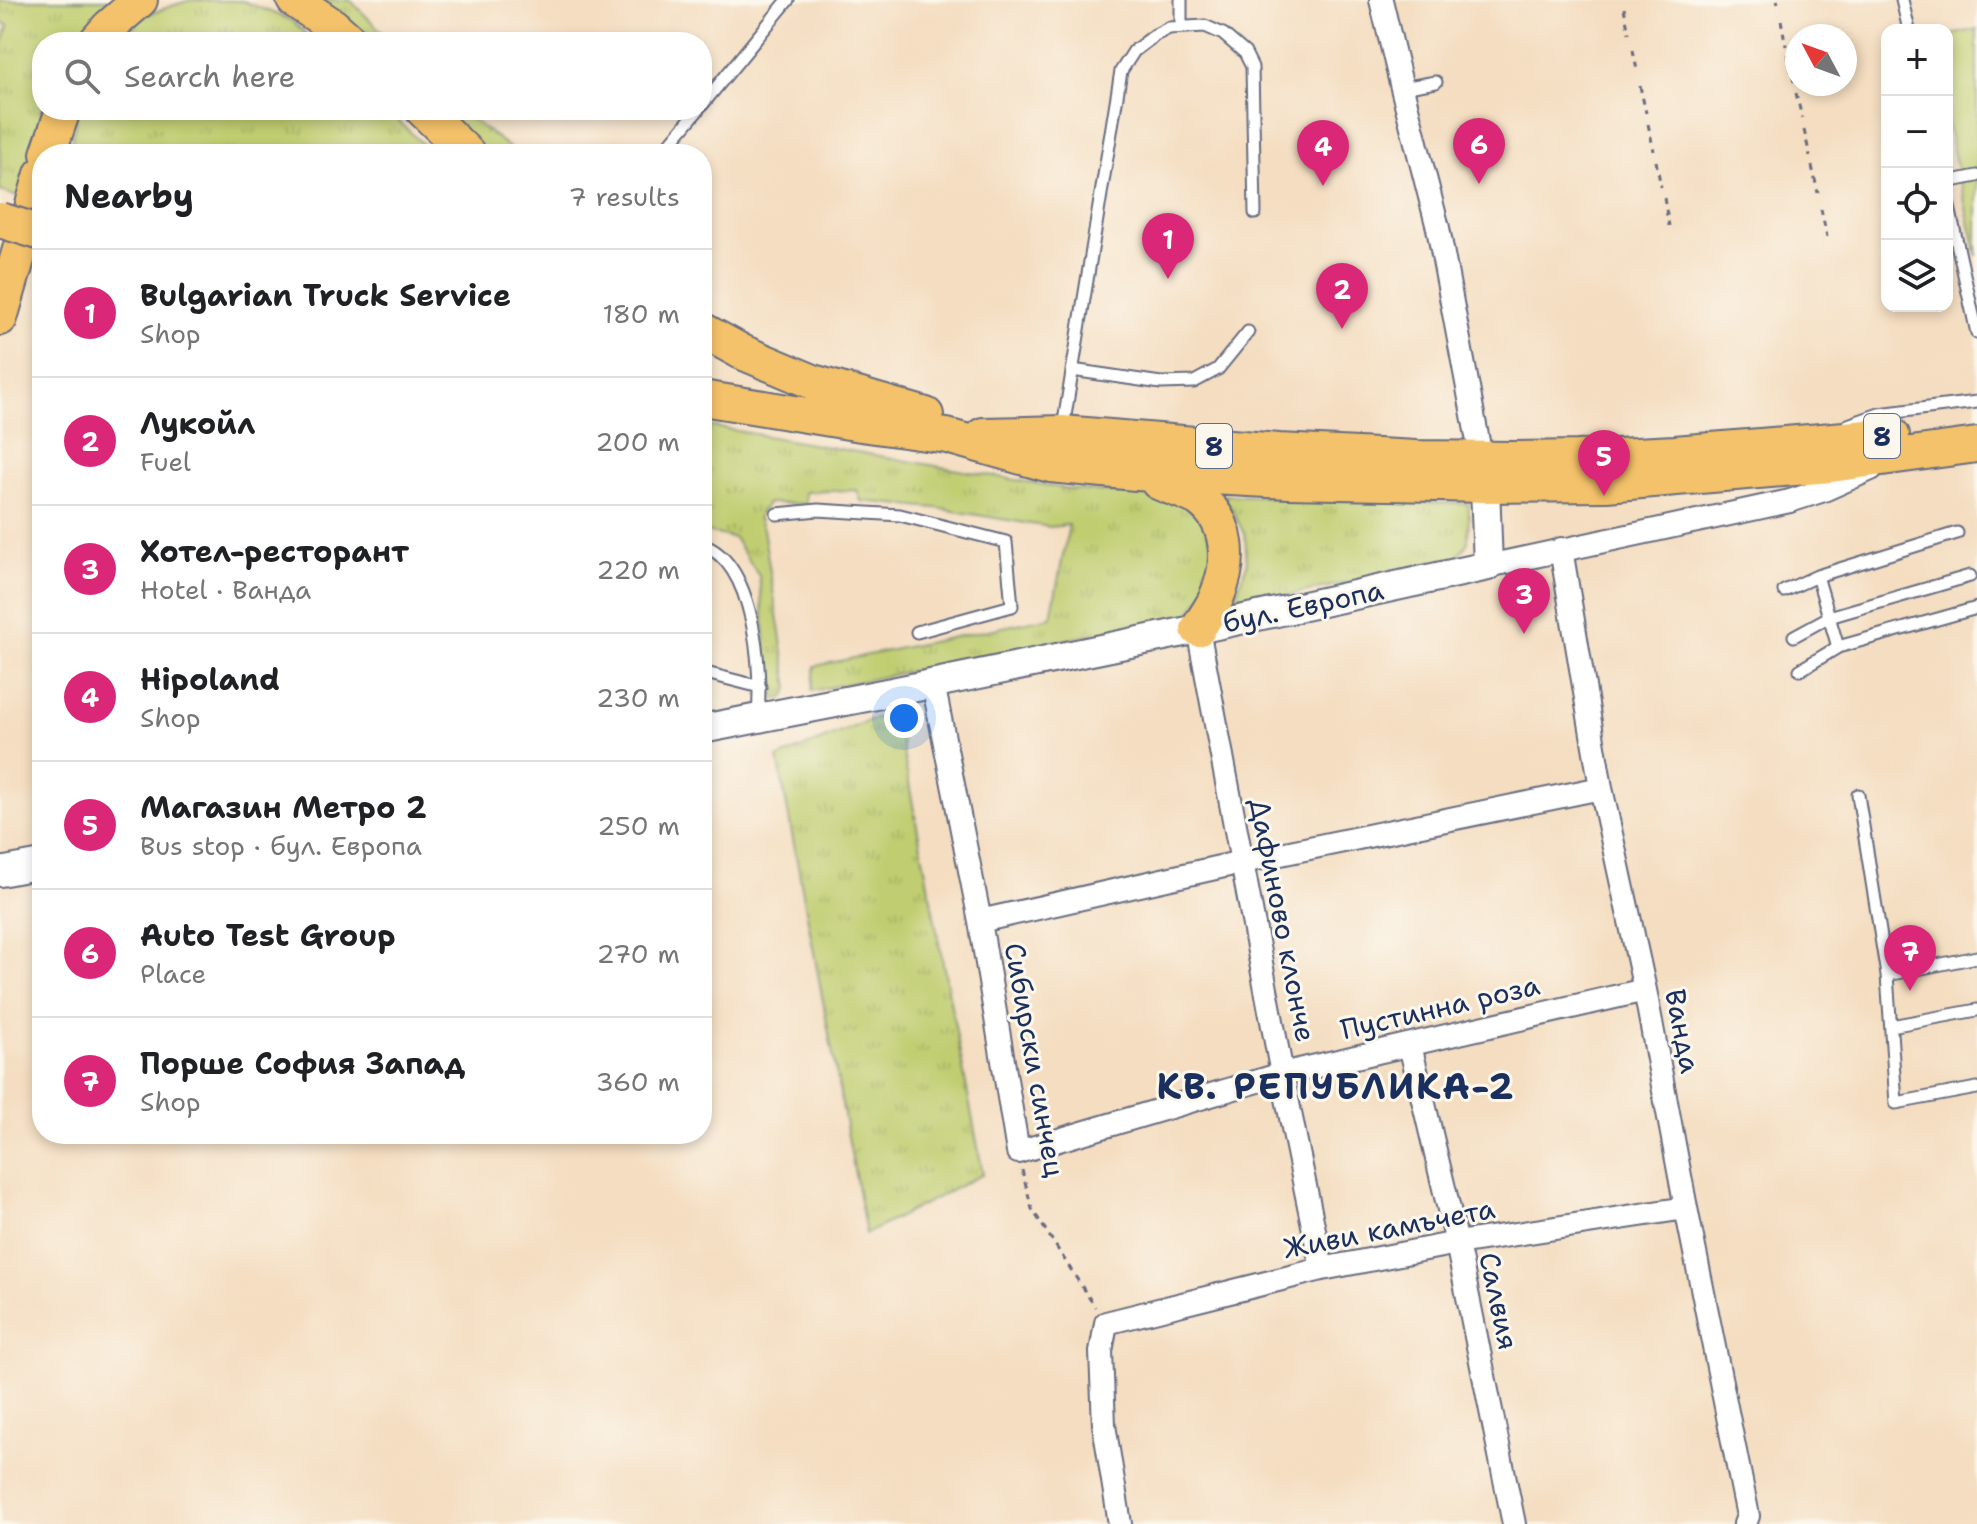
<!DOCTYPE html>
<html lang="en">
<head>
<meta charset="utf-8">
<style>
  :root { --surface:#fff; --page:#f6f6f6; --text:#202124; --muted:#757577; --line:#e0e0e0; --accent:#db2777 }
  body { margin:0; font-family:"Shantell Sans",sans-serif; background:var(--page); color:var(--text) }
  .controls { position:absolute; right:24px; top:24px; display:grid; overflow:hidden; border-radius:16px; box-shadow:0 4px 12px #0003 }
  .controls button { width:72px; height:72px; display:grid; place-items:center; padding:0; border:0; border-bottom:2px solid var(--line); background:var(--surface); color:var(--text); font:40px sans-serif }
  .compass { position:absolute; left:1785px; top:24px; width:72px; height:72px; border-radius:50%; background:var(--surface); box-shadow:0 4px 12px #0003; rotate:311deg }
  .you { position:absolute; left:904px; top:718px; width:28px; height:28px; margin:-20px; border:6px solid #fff; border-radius:50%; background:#1a73e8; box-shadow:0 0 0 12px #1a73e833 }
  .badge { display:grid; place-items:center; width:52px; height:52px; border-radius:50%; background:var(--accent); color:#fff; font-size:26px; font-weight:700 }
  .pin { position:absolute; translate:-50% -66px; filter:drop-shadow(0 2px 4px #0008) }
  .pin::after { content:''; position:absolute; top:42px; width:28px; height:24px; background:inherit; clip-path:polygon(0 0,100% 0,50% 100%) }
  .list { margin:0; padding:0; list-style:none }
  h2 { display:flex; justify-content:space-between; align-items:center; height:104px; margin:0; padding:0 32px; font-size:34px }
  h2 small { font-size:26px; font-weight:400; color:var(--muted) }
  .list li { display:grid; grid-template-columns:52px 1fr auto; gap:24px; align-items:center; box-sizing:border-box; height:128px; padding:0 32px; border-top:2px solid var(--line) }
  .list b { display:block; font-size:30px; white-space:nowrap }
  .list p { margin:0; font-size:26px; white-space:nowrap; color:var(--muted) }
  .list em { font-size:26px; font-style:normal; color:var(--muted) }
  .icon { flex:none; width:44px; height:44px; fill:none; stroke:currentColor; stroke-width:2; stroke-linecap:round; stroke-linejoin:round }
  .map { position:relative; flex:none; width:1977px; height:1524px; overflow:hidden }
  .search { position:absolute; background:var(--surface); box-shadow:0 4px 12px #0003; left:32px; top:32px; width:680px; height:88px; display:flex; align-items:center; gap:20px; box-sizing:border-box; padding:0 28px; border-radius:32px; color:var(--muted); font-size:30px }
  .panel { position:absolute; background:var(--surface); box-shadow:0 4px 12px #0003; left:32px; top:144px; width:680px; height:1000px; border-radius:32px }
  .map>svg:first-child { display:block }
</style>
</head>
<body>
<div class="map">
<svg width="1977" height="1524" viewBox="0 0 1977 1524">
  <defs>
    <pattern id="grass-tufts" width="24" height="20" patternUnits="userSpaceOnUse" patternTransform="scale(2)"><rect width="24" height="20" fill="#c0cd6f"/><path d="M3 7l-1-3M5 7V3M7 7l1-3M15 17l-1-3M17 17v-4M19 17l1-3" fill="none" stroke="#a4b063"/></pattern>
  </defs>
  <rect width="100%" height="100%" fill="#fbf7ec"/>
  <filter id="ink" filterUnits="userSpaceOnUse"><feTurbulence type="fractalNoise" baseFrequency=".0125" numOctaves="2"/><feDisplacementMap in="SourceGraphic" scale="16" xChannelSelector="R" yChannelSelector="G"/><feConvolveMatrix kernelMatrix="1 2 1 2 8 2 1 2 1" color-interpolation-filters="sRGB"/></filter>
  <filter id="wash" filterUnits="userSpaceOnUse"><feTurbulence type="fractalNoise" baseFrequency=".006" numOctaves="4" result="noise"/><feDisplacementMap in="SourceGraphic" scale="32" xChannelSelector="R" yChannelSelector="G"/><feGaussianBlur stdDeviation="1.8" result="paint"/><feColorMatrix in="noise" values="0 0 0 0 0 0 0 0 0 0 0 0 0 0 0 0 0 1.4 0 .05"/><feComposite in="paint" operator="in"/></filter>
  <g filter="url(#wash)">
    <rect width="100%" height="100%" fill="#f4ddc0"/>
    <!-- grass -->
    <path fill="url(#grass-tufts)" stroke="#6e7e66" stroke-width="2" d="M0,0H115L81,42H42V110H49L22,198L0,191V53L8,26L0,20Z
      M190,0L243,1L291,20L315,42H114L148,14Z
      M314,0H350L392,42H365Z
      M78,110H387L433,154H69Z
      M438,110H459L518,154H484Z
      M703,425L1067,489L1176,498L1202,518L1215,550L1211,582L1189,615L812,691L815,666L1051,617L1069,525L1049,527L936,508L861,501L857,490L805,492L806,504L767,503L758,517L763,529L789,688L784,698L775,699L767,692L765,632L759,576L734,538L702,531Z
      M1224,495L1469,504L1468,542L1456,560L1231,607L1247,564L1245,535Z
      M895,710L983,1174L866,1234L778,758Z"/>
    <!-- pitch -->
    <path fill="#c0cd6f" stroke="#6e7e66" stroke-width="2" d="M1977,29V256L1947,124V36Z"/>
  </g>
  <g filter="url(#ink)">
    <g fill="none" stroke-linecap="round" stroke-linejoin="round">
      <defs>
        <path id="service" d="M1181,0V27
          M1902,0L1909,30
          M1402,88L1436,82
          M702,105L788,0
          M661,154L698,110
          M1947,182L1977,176
          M1947,198L1977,333
          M1072,370L1161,383L1194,382L1218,369L1248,332
          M1848,425L1879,414L1977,402
          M1063,428L1121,71L1134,51L1155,35L1169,28L1205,26L1223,34L1245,53L1252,67L1255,213
          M777,514L818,510L900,515L1006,542L1012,606L917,632
          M1957,533L1817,576L1838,647L1977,608
          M702,545C755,562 762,670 758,716
          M1784,591L1817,576
          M1794,636L1829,617L1970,576
          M1800,670L1838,647
          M702,672L760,687
          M1858,795L1887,975L1896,1103L1977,1088
          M1887,975L1977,957
          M1891,1026L1977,1010"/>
        <path id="minor" d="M1381,0L1402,88L1438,228L1483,468
          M1561,549L1601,788L1645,990L1686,1208L1748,1516L1745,1524
          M1488,566L1790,501L1824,490L1871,469
          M1198,629L1282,1074L1322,1269
          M933,683L980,921L1018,1152L1282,1074L1645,990
          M980,921L1242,862L1601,788
          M1410,1045L1457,1243L1514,1524
          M1120,1524L1104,1425L1101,1352L1106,1323L1322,1269L1457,1243L1686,1208"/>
        <path id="tertiary" d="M702,729L892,692L1198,629L1488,566L1485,485
          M0,872L42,864"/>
        <path id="primary" d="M294,0L333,26L351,42
          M96,42L109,27L140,0
          M423,110L468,154
          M48,154L63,110
          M0,318L42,174
          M702,330L742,352L813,382L926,415
          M702,398L861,424L947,436L1050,465L1136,473L1288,481L1485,485L1606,484L1831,465L1977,445
          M983,435L1062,433L1279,451L1417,458L1513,459L1577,458L1675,453L1892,435
          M1158,482C1171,488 1187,492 1199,499C1231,522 1231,563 1217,596C1213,607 1204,618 1198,629"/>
      </defs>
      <!-- service casing -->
      <use href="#service" stroke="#676c80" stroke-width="15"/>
      <!-- minor casing -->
      <use href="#minor" stroke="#676c80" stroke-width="26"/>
      <!-- tertiary casing -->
      <use href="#tertiary" stroke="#676c80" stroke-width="32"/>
      <!-- primary casing -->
      <use href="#primary" stroke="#676c80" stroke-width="38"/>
      <!-- path -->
      <path stroke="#676c80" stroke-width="3" stroke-dasharray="6 6" stroke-linecap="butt" d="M1777,0L1778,3
        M1624,8L1629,33
        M1781,20L1786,46
        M1633,50L1637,70
        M1788,54L1794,82
        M1640,86L1646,113
        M1796,93L1802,118
        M1648,124L1654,151
        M1804,130L1810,156
        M1656,161L1661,187
        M1812,166L1818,193
        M1664,198L1669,226
        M1821,209L1827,237
        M1022,1170L1032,1209L1095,1307"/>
      <!-- service -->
      <use href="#service" stroke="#fff" stroke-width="11"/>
      <!-- minor -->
      <use href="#minor" stroke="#fff" stroke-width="22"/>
      <!-- tertiary -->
      <use href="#tertiary" stroke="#fff" stroke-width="28"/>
      <!-- primary -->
      <use href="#primary" stroke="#f4c26a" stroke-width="34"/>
      <defs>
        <path id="primary-bridge" d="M0,220L42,233"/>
      </defs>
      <!-- primary-bridge casing -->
      <use href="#primary-bridge" stroke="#676c80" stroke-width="38" stroke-linecap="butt"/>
      <!-- primary-bridge -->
      <use href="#primary-bridge" stroke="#f4c26a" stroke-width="34"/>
    </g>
  </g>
  <g text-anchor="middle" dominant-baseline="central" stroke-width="6" stroke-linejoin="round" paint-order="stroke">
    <!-- shield labels -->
    <g fill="#fbf7ec" stroke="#5e6b89" stroke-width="2">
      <rect x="1864" y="414" width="36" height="44" rx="6"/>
      <rect x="1196" y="424" width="36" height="44" rx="6"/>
    </g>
    <g font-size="26" font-weight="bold" fill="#1b2f5e">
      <text x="1882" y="436">8</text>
      <text x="1214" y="446">8</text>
    </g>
    <!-- street labels -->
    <g font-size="28" fill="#1b2f5e" stroke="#fbf7ec">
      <text transform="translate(1303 606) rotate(-12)">бул. Европа</text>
      <text transform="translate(1283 920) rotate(79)">Дафиново клонче</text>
      <text transform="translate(1440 1007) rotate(-13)">Пустинна роза</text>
      <text transform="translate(1683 1031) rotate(79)">Ванда</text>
      <text transform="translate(1035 1060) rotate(80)">Сибирски синчец</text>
      <text transform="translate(1389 1228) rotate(-11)">Живи камъчета</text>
      <text transform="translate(1499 1301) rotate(78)">Салвия</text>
    </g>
    <!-- district labels -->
    <g font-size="36" font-weight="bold" letter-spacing="2" fill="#1b2f5e" stroke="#fbf7ec">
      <text x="1336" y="1086">КВ. РЕПУБЛИКА-2</text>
    </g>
  </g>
</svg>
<div class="controls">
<button>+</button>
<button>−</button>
<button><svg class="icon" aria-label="locate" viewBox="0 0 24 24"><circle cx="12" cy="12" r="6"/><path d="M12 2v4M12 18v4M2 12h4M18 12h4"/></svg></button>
<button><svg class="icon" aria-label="layers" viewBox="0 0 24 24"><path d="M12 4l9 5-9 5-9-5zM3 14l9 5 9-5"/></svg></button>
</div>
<svg class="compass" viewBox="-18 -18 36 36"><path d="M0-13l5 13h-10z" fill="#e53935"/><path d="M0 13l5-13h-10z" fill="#757577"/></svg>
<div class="you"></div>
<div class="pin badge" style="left:1168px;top:279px">1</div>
<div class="pin badge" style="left:1342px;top:329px">2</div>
<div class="pin badge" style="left:1524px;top:634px">3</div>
<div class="pin badge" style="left:1323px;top:186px">4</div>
<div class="pin badge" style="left:1604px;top:496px">5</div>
<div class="pin badge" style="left:1479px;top:184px">6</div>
<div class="pin badge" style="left:1910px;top:991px">7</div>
<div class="search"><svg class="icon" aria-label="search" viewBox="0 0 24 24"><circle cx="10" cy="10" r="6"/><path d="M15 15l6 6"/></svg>Search here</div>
<section class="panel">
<h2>Nearby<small>7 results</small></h2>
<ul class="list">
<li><span class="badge">1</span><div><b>Bulgarian Truck Service</b><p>Shop</p></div><em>180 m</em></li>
<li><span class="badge">2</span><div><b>Лукойл</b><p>Fuel</p></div><em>200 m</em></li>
<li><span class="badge">3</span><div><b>Хотел-ресторант</b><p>Hotel · Ванда</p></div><em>220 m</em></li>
<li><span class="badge">4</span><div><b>Hipoland</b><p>Shop</p></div><em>230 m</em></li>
<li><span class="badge">5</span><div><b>Магазин Метро 2</b><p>Bus stop · бул. Европа</p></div><em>250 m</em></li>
<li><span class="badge">6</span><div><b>Auto Test Group</b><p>Place</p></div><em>270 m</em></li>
<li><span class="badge">7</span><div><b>Порше София Запад</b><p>Shop</p></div><em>360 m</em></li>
</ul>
</section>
</div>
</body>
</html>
